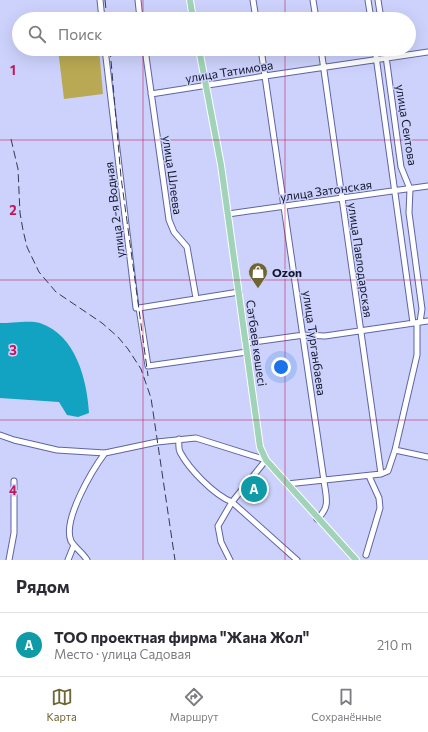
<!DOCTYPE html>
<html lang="ru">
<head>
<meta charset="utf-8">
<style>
  :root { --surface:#fff; --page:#f7f7f7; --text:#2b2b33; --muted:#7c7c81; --line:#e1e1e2; --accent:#6f6532 }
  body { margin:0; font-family:Commissioner,sans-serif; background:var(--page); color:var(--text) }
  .you { position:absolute; left:281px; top:367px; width:14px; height:14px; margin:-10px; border:3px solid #fff; border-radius:50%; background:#1a73e8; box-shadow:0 0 0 6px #1a73e833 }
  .badge { display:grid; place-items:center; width:26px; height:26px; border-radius:50%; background:var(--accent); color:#fff; font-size:13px; font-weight:700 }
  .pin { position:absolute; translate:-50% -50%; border:2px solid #fff; box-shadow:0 1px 4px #0006 }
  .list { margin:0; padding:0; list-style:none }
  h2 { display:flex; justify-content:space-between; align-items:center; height:52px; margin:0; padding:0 16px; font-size:17px }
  h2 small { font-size:13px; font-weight:400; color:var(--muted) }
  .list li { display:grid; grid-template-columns:26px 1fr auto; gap:12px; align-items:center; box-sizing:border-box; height:64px; padding:0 16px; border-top:1px solid var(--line) }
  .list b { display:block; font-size:15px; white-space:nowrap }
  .list p { margin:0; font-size:13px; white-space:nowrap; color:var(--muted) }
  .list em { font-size:13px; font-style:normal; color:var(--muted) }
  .icon { flex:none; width:22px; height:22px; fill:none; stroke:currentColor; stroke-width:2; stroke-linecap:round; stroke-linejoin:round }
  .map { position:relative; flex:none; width:428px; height:560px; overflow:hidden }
  .search { position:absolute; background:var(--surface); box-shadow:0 4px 16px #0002; left:12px; right:12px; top:12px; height:44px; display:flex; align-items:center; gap:10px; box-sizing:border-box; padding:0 14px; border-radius:22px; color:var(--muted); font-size:15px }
  .sheet { height:116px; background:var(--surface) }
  nav { display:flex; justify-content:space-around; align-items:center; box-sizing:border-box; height:56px; border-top:1px solid var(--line); background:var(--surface); font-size:11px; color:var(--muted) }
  nav a { display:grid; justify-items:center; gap:2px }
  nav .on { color:var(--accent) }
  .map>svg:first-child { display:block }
</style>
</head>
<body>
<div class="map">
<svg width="428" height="560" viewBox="0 0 428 560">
  <rect width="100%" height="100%" fill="#ccd2fb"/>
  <!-- green -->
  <path fill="#b9a954" d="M58,49H99L103,94L64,99Z"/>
  <!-- water -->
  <path fill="#13a3c2" d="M0,323C11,323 31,320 40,323C76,335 87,380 89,413L78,417L67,415L59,402L0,398Z"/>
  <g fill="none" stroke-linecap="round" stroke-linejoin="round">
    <defs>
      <path id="minor" d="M100,0L102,19
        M138,0L140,19
        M253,0L256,19
        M313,0L316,19
        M368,0L371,19
        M378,0L381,19
        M105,49L136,308H139L148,366L247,352
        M145,49L169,220L174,232L187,247L196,298
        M261,49L324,481C326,497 331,507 317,519
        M321,49L381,474
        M375,49L413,323
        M385,49L401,167L410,189L409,213L422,309L420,322
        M151,94L265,76L428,52
        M228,214L428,186
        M139,308L239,292
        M246,343L304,335L325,336L428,321
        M0,435L14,440L57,450L105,453L157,442L196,438L266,460L232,502L218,526L221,542L230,560
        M179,439C179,443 178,448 180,452C189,469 214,495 232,502L297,560
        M395,450L428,457
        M287,484L381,474L388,471L395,450L417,355V323
        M366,555L380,508L379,498L369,476
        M9,560L14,533V481
        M68,560L74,545
        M87,560C83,553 75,548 71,541C62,520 93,469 105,453"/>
      <path id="major" d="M190,0L193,19
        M199,49L221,165L260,447L266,460L356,560"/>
    </defs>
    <!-- minor casing -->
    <use href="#minor" stroke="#5f65a1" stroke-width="7"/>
    <!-- major casing -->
    <use href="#major" stroke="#fff" stroke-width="8"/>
    <!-- minor -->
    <use href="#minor" stroke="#fff" stroke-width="5"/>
    <!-- major -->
    <use href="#major" stroke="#a0d3b8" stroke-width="6"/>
    <!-- rail -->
    <path stroke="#353752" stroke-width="1" stroke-dasharray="8 4" stroke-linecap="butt" d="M105,0L107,19
      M110,49L121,177L148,376
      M11,139L18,169L20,213L23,230L27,247L39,272L56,292L102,323L118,337L128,349L141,369L151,398L175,560"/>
  </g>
  <!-- grid -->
  <path fill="none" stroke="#c2185b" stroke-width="1" stroke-opacity="0.55" d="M143,0V19M285,0V19M143,49V560M285,49V560M0,140H428M0,280H428M0,420H428"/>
  <!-- icons -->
  <defs>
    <symbol id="shop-pin" viewBox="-11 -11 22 30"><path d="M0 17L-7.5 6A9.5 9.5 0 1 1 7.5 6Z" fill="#6f6532" stroke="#ccd2fb"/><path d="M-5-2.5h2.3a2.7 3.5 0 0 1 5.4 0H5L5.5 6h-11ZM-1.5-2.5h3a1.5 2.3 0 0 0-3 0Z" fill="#fff"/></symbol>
  </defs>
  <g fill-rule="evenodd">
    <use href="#shop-pin" x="247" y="261" width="22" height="30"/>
  </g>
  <g text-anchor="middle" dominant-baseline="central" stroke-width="3" stroke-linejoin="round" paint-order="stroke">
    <!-- street labels -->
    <g font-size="12" fill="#14162e" stroke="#ccd2fb">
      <text transform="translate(229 71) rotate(-9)">улица Татимова</text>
      <text transform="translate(407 125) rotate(81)">улица Сеитова</text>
      <text transform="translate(173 175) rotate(82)">улица Шлеева</text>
      <text transform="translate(326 190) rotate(-8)">улица Затонская</text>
      <text transform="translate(114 210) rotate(-97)">улица 2-я Водная</text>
      <text transform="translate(361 260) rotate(82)">улица Павлодарская</text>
      <text transform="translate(257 343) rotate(82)">Сәтбаев көшесі</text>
      <text transform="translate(315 343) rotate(82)">улица Турганбаева</text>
    </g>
    <!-- poi labels -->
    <g font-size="12" font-weight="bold" fill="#14162e" stroke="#ccd2fb" text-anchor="start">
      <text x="272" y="272">Ozon</text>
    </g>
  </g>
  <g font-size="13" text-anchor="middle" font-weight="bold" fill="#c2185b" stroke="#ccd2fb" stroke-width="3" stroke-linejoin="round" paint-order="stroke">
    <text x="13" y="75">1</text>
    <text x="13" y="215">2</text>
    <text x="13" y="355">3</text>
    <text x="13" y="495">4</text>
  </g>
</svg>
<div class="you"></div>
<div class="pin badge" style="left:254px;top:489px;background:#0f9aa8">A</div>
<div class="search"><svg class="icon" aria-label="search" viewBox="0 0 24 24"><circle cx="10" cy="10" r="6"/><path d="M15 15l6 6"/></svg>Поиск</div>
</div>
<section class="sheet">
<h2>Рядом<small></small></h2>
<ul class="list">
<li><span class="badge" style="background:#0f9aa8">A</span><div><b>ТОО проектная фирма &quot;Жана Жол&quot;</b><p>Место · улица Садовая</p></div><em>210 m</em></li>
</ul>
</section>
<nav>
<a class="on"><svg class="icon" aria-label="map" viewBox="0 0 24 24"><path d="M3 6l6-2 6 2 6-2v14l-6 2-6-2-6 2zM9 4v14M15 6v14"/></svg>Карта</a>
<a><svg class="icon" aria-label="directions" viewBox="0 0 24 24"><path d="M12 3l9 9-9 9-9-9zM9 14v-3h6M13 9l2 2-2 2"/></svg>Маршрут</a>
<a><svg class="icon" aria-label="saved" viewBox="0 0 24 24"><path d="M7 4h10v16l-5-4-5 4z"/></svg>Сохранённые</a>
</nav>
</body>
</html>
